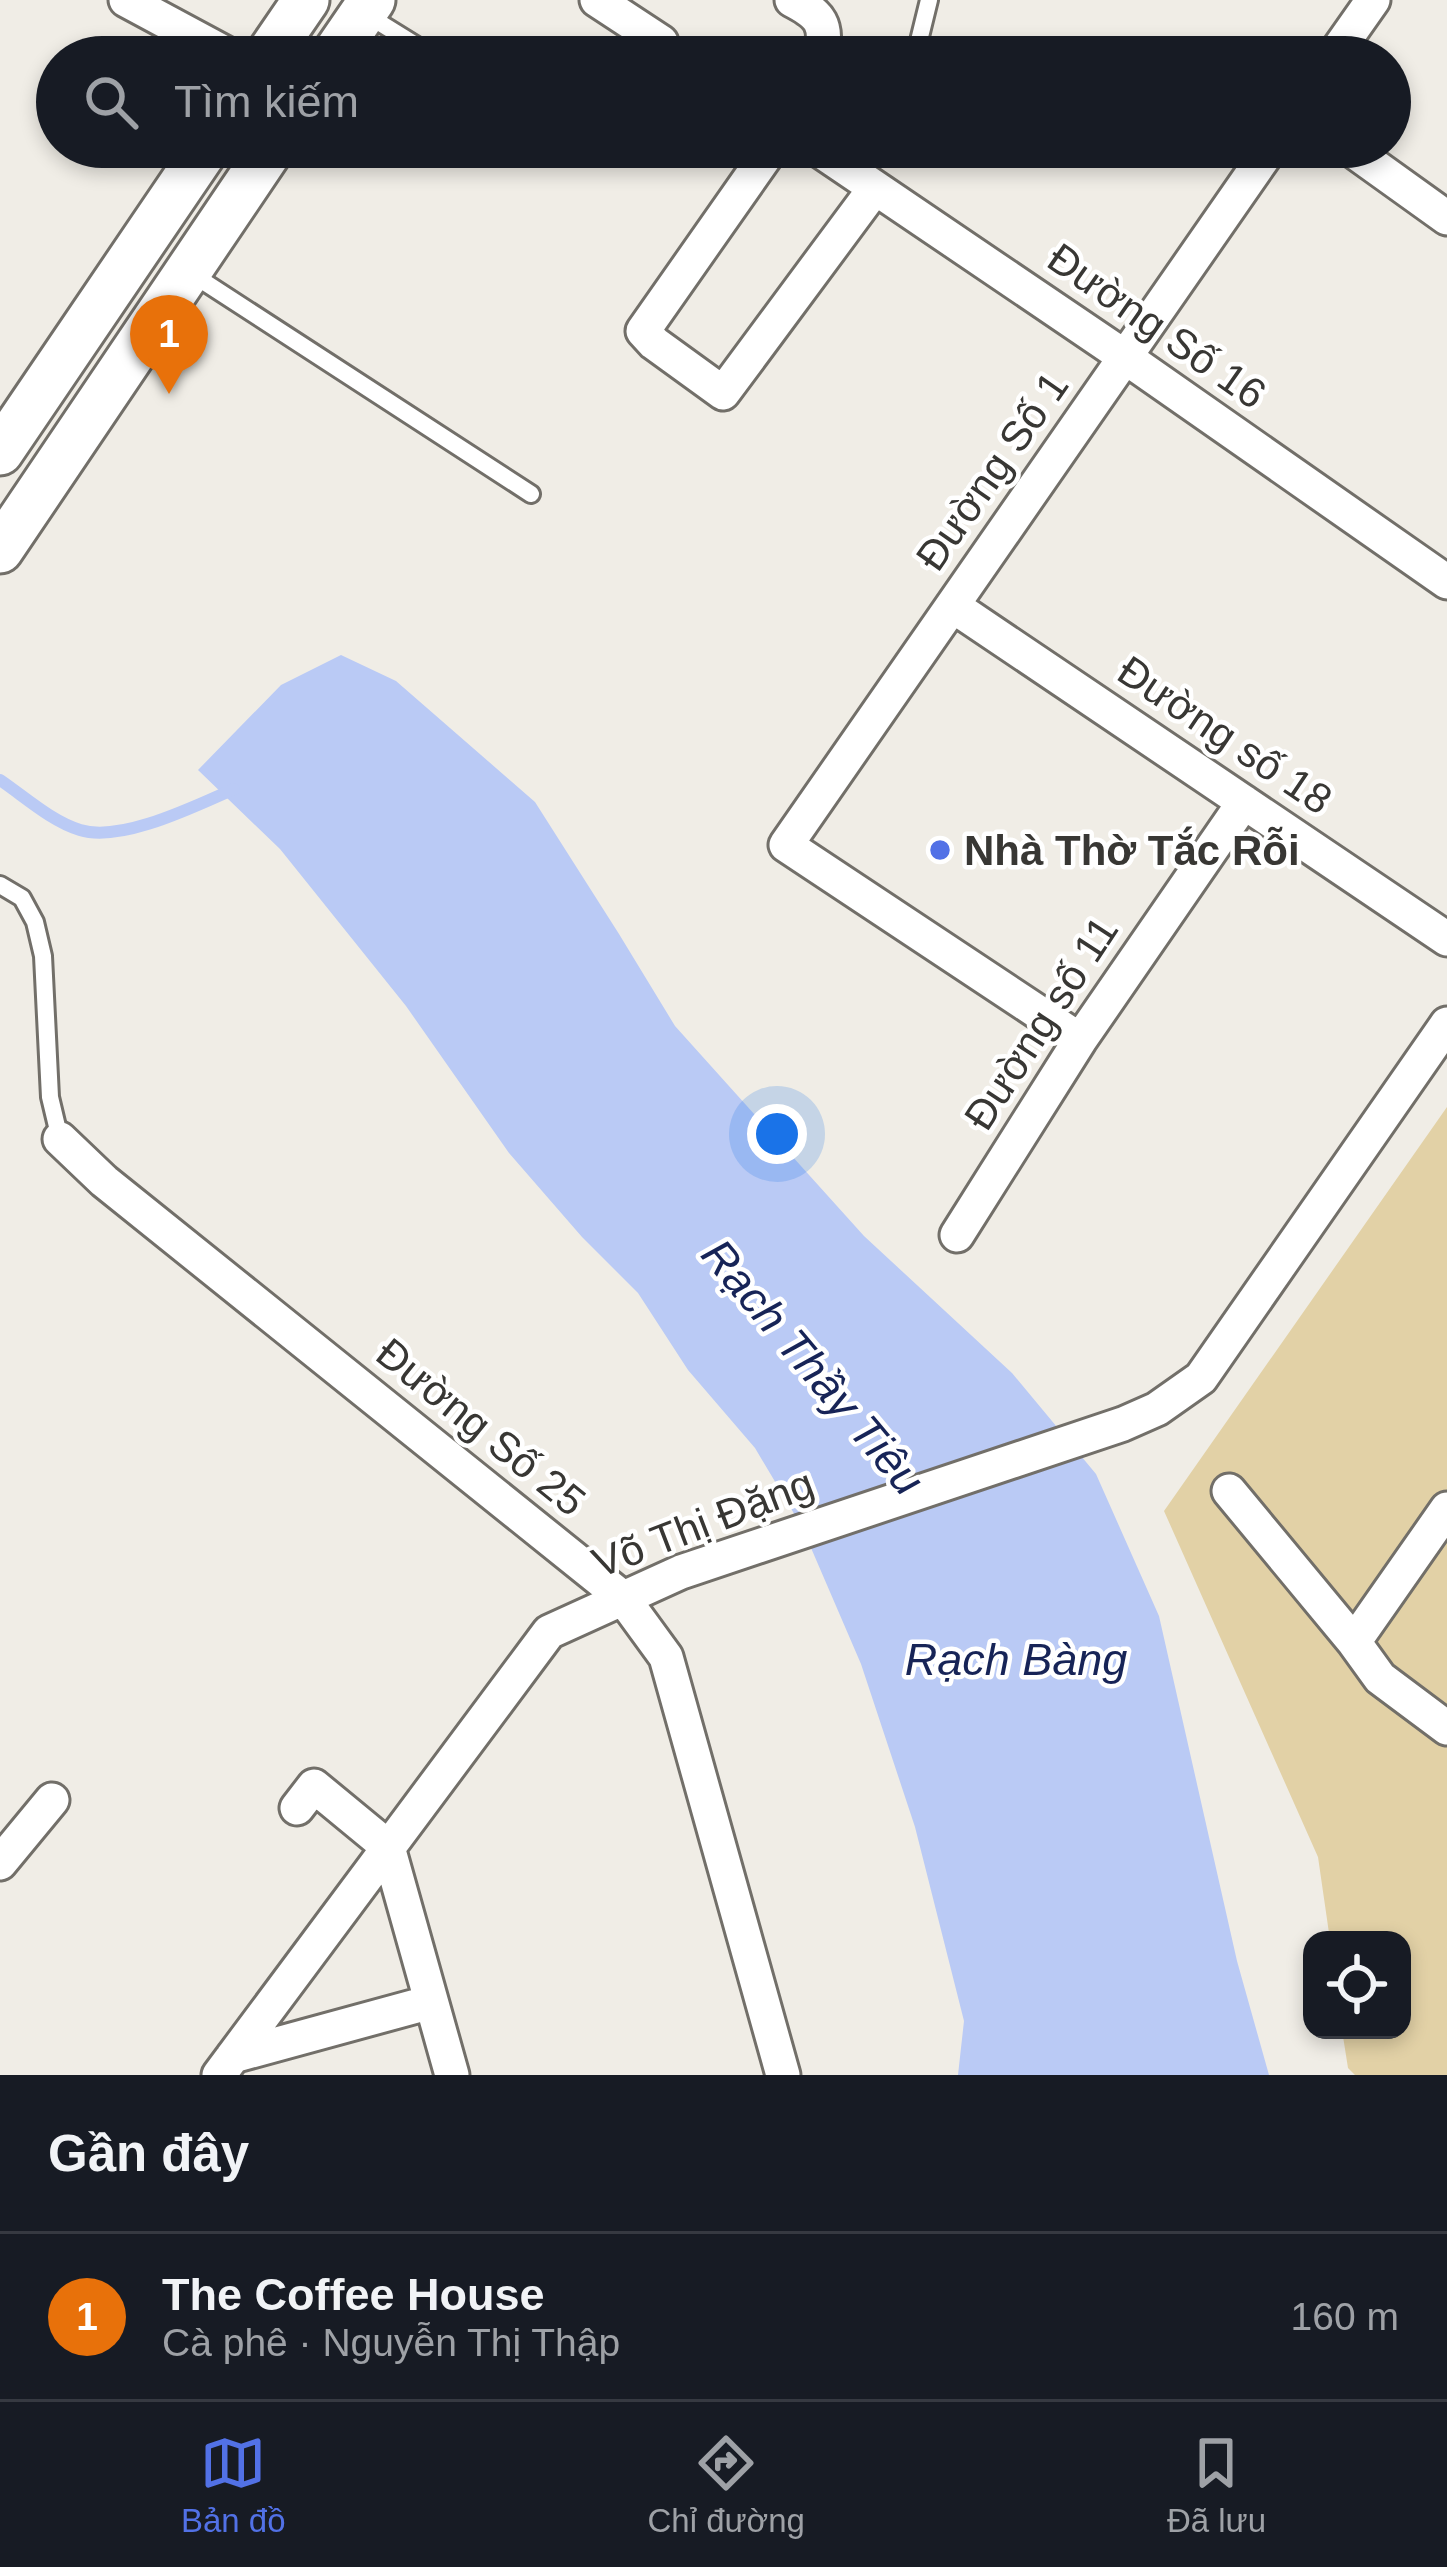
<!DOCTYPE html>
<html lang="vi">
<head>
<meta charset="utf-8">
<style>
  :root { --surface:#171b24; --page:#20242c; --text:#f1f3f6; --muted:#9ea1a6; --line:#363941; --accent:#5271e6 }
  body { margin:0; font-family:Helvetica,sans-serif; background:var(--page); color:var(--text) }
  .controls { position:absolute; right:36px; bottom:36px; display:grid; overflow:hidden; border-radius:24px; box-shadow:0 6px 18px #0003 }
  .controls button { width:108px; height:108px; display:grid; place-items:center; padding:0; border:0; border-bottom:3px solid var(--line); background:var(--surface); color:var(--text); font:60px sans-serif }
  .you { position:absolute; left:777px; top:1134px; width:42px; height:42px; margin:-30px; border:9px solid #fff; border-radius:50%; background:#1a73e8; box-shadow:0 0 0 18px #1a73e833 }
  .badge { display:grid; place-items:center; width:78px; height:78px; border-radius:50%; background:var(--accent); color:#fff; font-size:39px; font-weight:700 }
  .pin { position:absolute; translate:-50% -99px; filter:drop-shadow(0 3px 6px #0008) }
  .pin::after { content:''; position:absolute; top:63px; width:42px; height:36px; background:inherit; clip-path:polygon(0 0,100% 0,50% 100%) }
  .list { margin:0; padding:0; list-style:none }
  h2 { display:flex; justify-content:space-between; align-items:center; height:156px; margin:0; padding:0 48px; font-size:51px }
  h2 small { font-size:39px; font-weight:400; color:var(--muted) }
  .list li { display:grid; grid-template-columns:78px 1fr auto; gap:36px; align-items:center; box-sizing:border-box; height:168px; padding:0 48px; border-top:3px solid var(--line) }
  .list b { display:block; font-size:45px; white-space:nowrap }
  .list p { margin:0; font-size:39px; white-space:nowrap; color:var(--muted) }
  .list em { font-size:39px; font-style:normal; color:var(--muted) }
  .icon { flex:none; width:66px; height:66px; fill:none; stroke:currentColor; stroke-width:2; stroke-linecap:round; stroke-linejoin:round }
  .map { position:relative; flex:none; width:1447px; height:2075px; overflow:hidden }
  .search { position:absolute; background:var(--surface); box-shadow:0 6px 18px #0003; left:36px; right:36px; top:36px; height:132px; display:flex; align-items:center; gap:30px; box-sizing:border-box; padding:0 42px; border-radius:66px; color:var(--muted); font-size:45px }
  .sheet { height:324px; background:var(--surface) }
  nav { display:flex; justify-content:space-around; align-items:center; box-sizing:border-box; height:168px; border-top:3px solid var(--line); background:var(--surface); font-size:33px; color:var(--muted) }
  nav a { display:grid; justify-items:center; gap:6px }
  nav .on { color:var(--accent) }
  .map>svg:first-child { display:block }
</style>
</head>
<body>
<div class="map">
<svg width="1447" height="2075" viewBox="0 0 1447 2075">
  <rect width="100%" height="100%" fill="#f0ede6"/>
  <!-- green -->
  <path fill="#e2d1a6" d="M1447,1107V2075H1355L1348,2068L1342,2030H1402V1940H1330L1318,1857L1164,1511Z"/>
  <!-- water -->
  <path fill="#bacaf5" d="M341,655L396,681L535,802L619,934L675,1026L864,1236L1012,1373L1096,1474L1159,1616L1237,1961L1269,2075H958L964,2021L915,1827L861,1664L802,1527L755,1448L688,1370L638,1293L582,1237L509,1153L406,1006L280,849L198,770L281,685Z"/>
  <g fill="none" stroke-linecap="round" stroke-linejoin="round">
    <!-- stream -->
    <path stroke="#bacaf5" stroke-width="12" d="M0,780C25,797 51,821 80,830C121,843 195,806 234,789"/>
    <defs>
      <path id="lane" d="M364,13L435,57
        M915,57L929,0
        M189,272L531,494
        M0,885L22,898L35,922L43,956L50,1097L60,1139"/>
      <path id="street" d="M126,0L232,57
        M597,0L661,42
        M792,0C821,15 828,24 821,57
        M1333,57L1373,0
        M772,147L643,331L654,343L723,393L875,188
        M815,147L1125,357L1447,582
        M1348,147L1447,218
        M953,606L1447,939
        M1080,1040L786,845L1271,147
        M60,1139L104,1181L623,1598L666,1657L783,2075
        M957,1235L1080,1040L1244,802
        M1229,1491L1354,1642L1380,1678L1447,1728
        M1354,1642L1447,1509
        M297,1808L314,1786L388,1847L452,2075
        M0,1863L52,1800
        M233,2056L431,2002
        M219,2075L549,1632L681,1572L1123,1424L1157,1409L1201,1378L1447,1024"/>
      <path id="secondary" d="M267,57L306,0
        M333,57L372,0
        M0,452L207,147
        M0,550L272,147"/>
    </defs>
    <!-- lane casing -->
    <use href="#lane" stroke="#726f69" stroke-width="22"/>
    <!-- street casing -->
    <use href="#street" stroke="#726f69" stroke-width="39"/>
    <!-- secondary casing -->
    <use href="#secondary" stroke="#726f69" stroke-width="51"/>
    <!-- lane -->
    <use href="#lane" stroke="#fff" stroke-width="16"/>
    <!-- street -->
    <use href="#street" stroke="#fff" stroke-width="33"/>
    <!-- secondary -->
    <use href="#secondary" stroke="#fff" stroke-width="45"/>
  </g>
  <!-- markers -->
  <circle fill="#5271e6" stroke="#fff" stroke-width="4.5" cx="940" cy="850" r="12"/>
  <g text-anchor="middle" dominant-baseline="central" stroke-width="9" stroke-linejoin="round" paint-order="stroke">
    <!-- street labels -->
    <g font-size="42" fill="#383734" stroke="#fff">
      <text transform="translate(1157 326) rotate(35)">Đường Số 16</text>
      <text transform="translate(992 471) rotate(-55)">Đường Số 1</text>
      <text transform="translate(1225 735) rotate(34)">Đường số 18</text>
      <text transform="translate(1041 1023) rotate(-57)">Đường số 11</text>
      <text transform="translate(481 1427) rotate(39)">Đường Số 25</text>
      <text transform="translate(703 1523) rotate(-21)">Võ Thị Đặng</text>
    </g>
    <!-- poi labels -->
    <g font-size="42" font-weight="bold" fill="#383734" stroke="#fff" text-anchor="start">
      <text x="964" y="850">Nhà Thờ Tắc Rỗi</text>
    </g>
    <!-- water labels -->
    <g font-size="45" font-style="italic" fill="#172457" stroke="#fff">
      <text transform="translate(813 1367) rotate(50)">Rạch Thầy Tiêu</text>
      <text x="1016" y="1659">Rạch Bàng</text>
    </g>
  </g>
</svg>
<div class="controls">
<button><svg class="icon" aria-label="locate" viewBox="0 0 24 24"><circle cx="12" cy="12" r="6"/><path d="M12 2v4M12 18v4M2 12h4M18 12h4"/></svg></button>
</div>
<div class="you"></div>
<div class="pin badge" style="left:169px;top:394px;background:#e8710a">1</div>
<div class="search"><svg class="icon" aria-label="search" viewBox="0 0 24 24"><circle cx="10" cy="10" r="6"/><path d="M15 15l6 6"/></svg>Tìm kiếm</div>
</div>
<section class="sheet">
<h2>Gần đây<small></small></h2>
<ul class="list">
<li><span class="badge" style="background:#e8710a">1</span><div><b>The Coffee House</b><p>Cà phê · Nguyễn Thị Thập</p></div><em>160 m</em></li>
</ul>
</section>
<nav>
<a class="on"><svg class="icon" aria-label="map" viewBox="0 0 24 24"><path d="M3 6l6-2 6 2 6-2v14l-6 2-6-2-6 2zM9 4v14M15 6v14"/></svg>Bản đồ</a>
<a><svg class="icon" aria-label="directions" viewBox="0 0 24 24"><path d="M12 3l9 9-9 9-9-9zM9 14v-3h6M13 9l2 2-2 2"/></svg>Chỉ đường</a>
<a><svg class="icon" aria-label="saved" viewBox="0 0 24 24"><path d="M7 4h10v16l-5-4-5 4z"/></svg>Đã lưu</a>
</nav>
</body>
</html>
